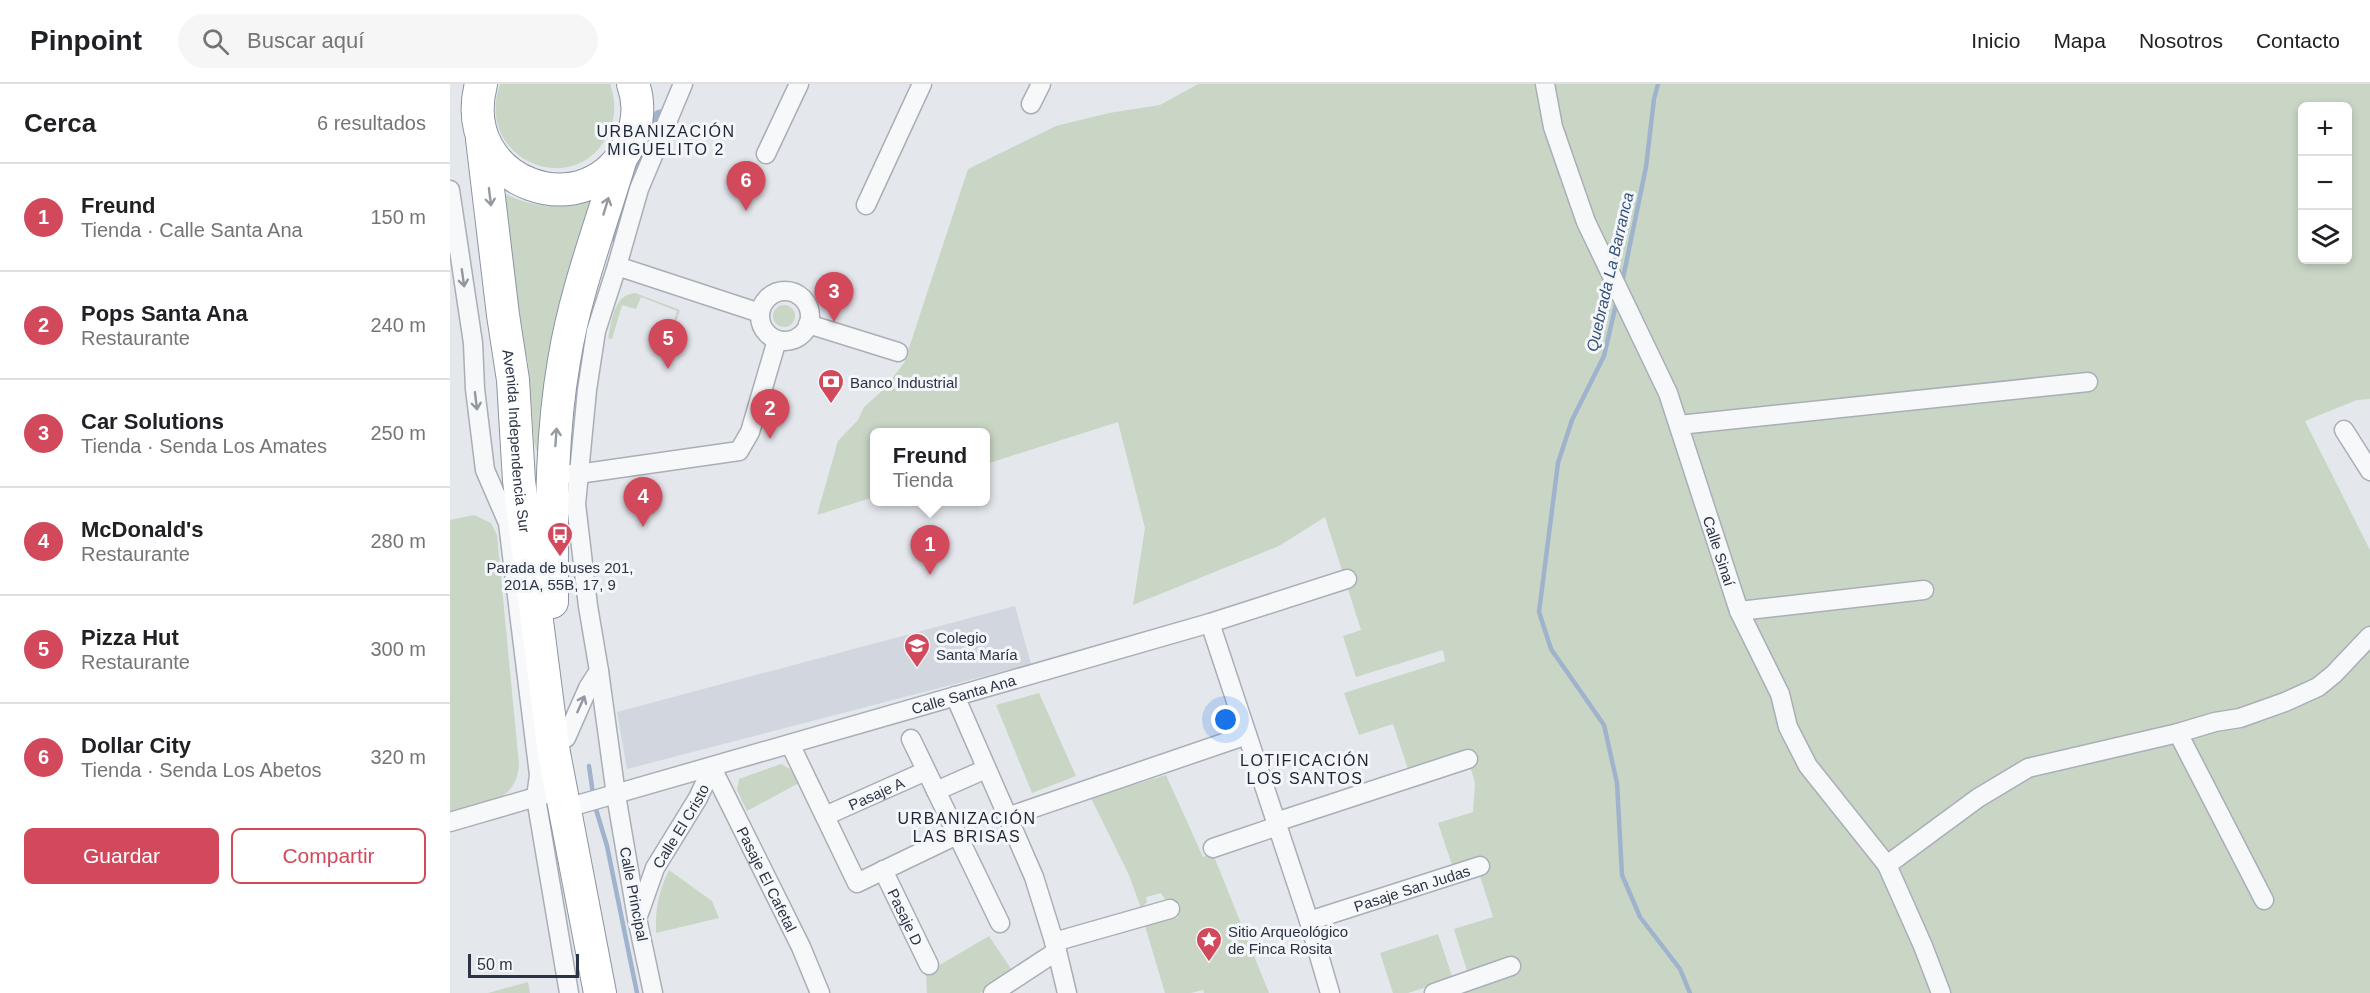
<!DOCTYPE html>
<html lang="es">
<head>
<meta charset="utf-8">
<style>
  :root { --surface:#fff; --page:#f6f6f6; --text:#202124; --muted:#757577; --line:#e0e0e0; --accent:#d1495b }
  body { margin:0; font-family:Helvetica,sans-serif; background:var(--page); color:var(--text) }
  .controls { position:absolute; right:18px; top:18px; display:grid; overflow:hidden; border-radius:9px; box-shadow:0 3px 9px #0003 }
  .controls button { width:54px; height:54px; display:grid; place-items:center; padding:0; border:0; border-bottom:2px solid var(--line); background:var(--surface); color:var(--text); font:30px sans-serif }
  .scale { position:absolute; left:18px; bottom:15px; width:111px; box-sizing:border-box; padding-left:6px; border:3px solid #2b3445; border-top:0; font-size:16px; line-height:21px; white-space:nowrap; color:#2b3445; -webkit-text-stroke:4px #f4f6f9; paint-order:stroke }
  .you { position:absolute; left:776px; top:636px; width:21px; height:21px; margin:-15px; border:4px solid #fff; border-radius:50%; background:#1a73e8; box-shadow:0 0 0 9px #1a73e833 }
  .badge { display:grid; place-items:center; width:39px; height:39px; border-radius:50%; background:var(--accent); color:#fff; font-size:20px; font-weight:700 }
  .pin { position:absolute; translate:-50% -50px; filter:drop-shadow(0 2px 3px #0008) }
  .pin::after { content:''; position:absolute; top:32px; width:21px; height:18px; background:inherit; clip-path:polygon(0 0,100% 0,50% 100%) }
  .popup { position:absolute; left:420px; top:344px; width:120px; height:78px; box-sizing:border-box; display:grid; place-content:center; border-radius:9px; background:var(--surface); filter:drop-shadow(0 2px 4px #0005); font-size:20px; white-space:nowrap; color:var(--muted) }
  .popup b { font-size:22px; color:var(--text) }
  .popup::after { content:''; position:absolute; left:50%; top:100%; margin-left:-12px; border:12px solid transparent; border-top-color:var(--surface) }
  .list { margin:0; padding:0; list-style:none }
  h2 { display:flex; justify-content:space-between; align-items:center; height:78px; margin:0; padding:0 24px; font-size:26px }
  h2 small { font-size:20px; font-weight:400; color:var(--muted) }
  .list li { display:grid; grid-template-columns:39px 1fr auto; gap:18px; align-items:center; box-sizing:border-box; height:108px; padding:0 24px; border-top:2px solid var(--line) }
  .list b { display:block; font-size:22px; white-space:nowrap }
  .list p { margin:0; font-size:20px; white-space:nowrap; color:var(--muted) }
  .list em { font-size:20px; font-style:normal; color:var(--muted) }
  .actions { display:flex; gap:12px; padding:18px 24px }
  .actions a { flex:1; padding:14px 0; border:2px solid var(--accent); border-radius:9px; text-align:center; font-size:21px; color:var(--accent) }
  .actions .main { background:var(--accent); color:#fff }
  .icon { flex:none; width:33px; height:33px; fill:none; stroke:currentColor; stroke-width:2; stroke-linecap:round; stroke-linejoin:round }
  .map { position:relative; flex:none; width:1920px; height:909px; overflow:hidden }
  header { display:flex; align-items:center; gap:36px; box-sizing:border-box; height:84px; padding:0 30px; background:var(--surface); border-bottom:2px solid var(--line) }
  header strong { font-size:28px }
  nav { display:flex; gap:33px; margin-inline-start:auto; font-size:21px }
  .search { width:420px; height:54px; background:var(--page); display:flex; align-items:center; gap:15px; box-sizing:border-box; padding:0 21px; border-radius:33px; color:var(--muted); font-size:22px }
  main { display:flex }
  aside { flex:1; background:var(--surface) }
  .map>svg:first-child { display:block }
</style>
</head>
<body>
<header>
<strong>Pinpoint</strong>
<div class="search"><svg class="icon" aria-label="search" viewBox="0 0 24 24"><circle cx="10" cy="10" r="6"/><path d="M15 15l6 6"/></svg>Buscar aquí</div>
<nav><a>Inicio</a><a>Mapa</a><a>Nosotros</a><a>Contacto</a></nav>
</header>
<main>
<aside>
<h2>Cerca<small>6 resultados</small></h2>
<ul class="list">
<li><span class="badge">1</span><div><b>Freund</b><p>Tienda · Calle Santa Ana</p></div><em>150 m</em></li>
<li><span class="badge">2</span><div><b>Pops Santa Ana</b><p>Restaurante</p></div><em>240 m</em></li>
<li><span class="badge">3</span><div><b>Car Solutions</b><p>Tienda · Senda Los Amates</p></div><em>250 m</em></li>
<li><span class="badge">4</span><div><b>McDonald's</b><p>Restaurante</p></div><em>280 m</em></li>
<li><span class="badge">5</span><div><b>Pizza Hut</b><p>Restaurante</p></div><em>300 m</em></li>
<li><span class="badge">6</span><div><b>Dollar City</b><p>Tienda · Senda Los Abetos</p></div><em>320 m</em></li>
</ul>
<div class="actions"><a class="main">Guardar</a><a>Compartir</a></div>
</aside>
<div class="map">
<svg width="1920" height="909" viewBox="0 0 1920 909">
  <rect width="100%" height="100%" fill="#e4e7ec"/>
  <!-- built -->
  <path fill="#d2d6de" d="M565,522L581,580L177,685L167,628Z"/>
  <!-- green -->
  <path fill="#c9d6c5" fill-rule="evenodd" d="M50,0H160C166,16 166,34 158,50C126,118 23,76 50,0Z
    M748,0H1920V315L1907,316L1855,337L1920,466V909H1010L1064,891L1059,876L1018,890L1004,845L1043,833L1029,789L1003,784L988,739L1023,728L1025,699L1016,669L959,688L943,640L909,651L894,609L995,577L993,566L906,593L893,552L911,546L875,433L829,462L683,521L695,444L668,338L536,380V348H424V413L367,431L388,357L408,336L414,323L433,306L454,279L518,85L606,42L659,29L710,21ZM1852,22H1898V176H1852Z
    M50,107C82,125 115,126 149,112L88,371L84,358L78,277L67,237Z
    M185,209L230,226L226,238L224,237L227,227L191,213L186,225L172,221L162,255L158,254C162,237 163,211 185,209Z
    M323 232a11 11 0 1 1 22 0a11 11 0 1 1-22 0Z
    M24,431L41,439L47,451L69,681C66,720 31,719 0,727V436Z
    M589,609L626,692L582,709L546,621Z
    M331,680L340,685L349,699L297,727L287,706L289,695Z
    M716,691L753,773L763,770L819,909H754L753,906L741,909H715L695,842L728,833L723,815H715L711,809L696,813L697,818L691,824L679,791L641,714Z
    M219,786L262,817L269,834L206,849C205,825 209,807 219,786Z
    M988,850L1003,895L958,909H943L930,869Z
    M539,852L563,888L530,909H477L476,889Z
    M78,898L80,909H38Z"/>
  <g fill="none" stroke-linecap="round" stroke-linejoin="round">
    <!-- stream -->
    <path stroke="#9fb4cc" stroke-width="4.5" d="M1172,199L1196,83L1204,15L1208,0
      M1167,216L1154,272L1122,336L1108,379L1089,528L1101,565L1154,641L1167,699L1172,791L1190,833L1230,885L1240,909
      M139,682L143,710
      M145,722L157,762L187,909"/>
    <!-- canal -->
    <path stroke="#9fb4cc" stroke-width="15" d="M164,150L190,79L210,33"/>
    <defs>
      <g id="street">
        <path id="s1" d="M1095,0L1103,43L1136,138L1218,309L1289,527L1330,610L1338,643L1358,682L1437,781L1473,862L1491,909"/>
        <path d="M581,20L591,0"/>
        <path d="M316,70L349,0"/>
        <path d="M0,106L23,259L25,305L35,386L58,439L89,691L86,714L119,909"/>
        <path d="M416,121L472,0"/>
        <path d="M167,182L310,229"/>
        <circle cx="335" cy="232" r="25"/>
        <path d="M358,240L448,268"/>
        <path d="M1229,341L1638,298"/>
        <path d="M1894,346L1920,387"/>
        <path d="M117,390H128L289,367L300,348L327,256"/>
        <path d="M1289,527L1474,506"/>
        <path d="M760,539L859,837L880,909"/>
        <path d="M505,612L584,793L607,867L617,909"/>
        <path d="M1728,649L1814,816"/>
        <path d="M116,654L138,604L149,587"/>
        <path d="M461,655L550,839"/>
        <path d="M340,660L407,799L507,751"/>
        <path id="s2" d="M262,684L351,863L370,909"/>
        <path d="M486,707L536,685"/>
        <path id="s3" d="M127,721L760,539L897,495"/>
        <path id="s4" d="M375,732L476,687"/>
        <path d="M557,733L797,651"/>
        <path d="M0,738L96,710"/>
        <path d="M826,738L1018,675"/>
        <path d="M763,764L828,742"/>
        <path d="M1437,781L1528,714L1578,684L1728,649L1765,638L1790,634L1835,618L1868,603L1884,590L1920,552"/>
        <path id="s5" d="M433,786L479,881"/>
        <path id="s6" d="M188,832L205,784L248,714L262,684"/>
        <path id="s7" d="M859,837L1030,782"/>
        <path d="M604,858L720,825"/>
        <path d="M203,909L187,834L166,711L149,587L138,522L126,420L137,306L146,247L167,182L189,105L233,0"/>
        <path d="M543,909L607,867"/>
        <path d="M984,909L1061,882"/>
      </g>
      <g id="highway">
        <path d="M31,0C5,101 140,147 180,58C188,40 190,19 183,0"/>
        <path id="s8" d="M32,55L53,231L63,296L69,397L104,669L150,909"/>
        <path d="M102,518C102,438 100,357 114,277C125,208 151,141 171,74"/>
      </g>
    </defs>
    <!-- street casing -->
    <use href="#street" stroke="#a9aeb7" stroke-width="21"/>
    <!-- highway casing -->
    <use href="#highway" stroke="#8b94a3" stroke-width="34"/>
    <!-- street -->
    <use href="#street" stroke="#f7f8fa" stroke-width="18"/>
    <!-- highway -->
    <use href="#highway" stroke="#fff" stroke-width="32"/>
  </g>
  <!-- one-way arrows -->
  <defs><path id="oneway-shaft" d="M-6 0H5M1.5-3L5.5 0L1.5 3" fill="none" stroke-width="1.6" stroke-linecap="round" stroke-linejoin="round" transform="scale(1.5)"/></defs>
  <g stroke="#959aa2">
    <use href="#oneway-shaft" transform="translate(40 113) rotate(83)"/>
    <use href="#oneway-shaft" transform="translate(156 122) rotate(-73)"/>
    <use href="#oneway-shaft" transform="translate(106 353) rotate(-86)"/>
  </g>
  <g stroke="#9196a0">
    <use href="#oneway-shaft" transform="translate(13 194) rotate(82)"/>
    <use href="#oneway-shaft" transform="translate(26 317) rotate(83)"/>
    <use href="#oneway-shaft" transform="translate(131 620) rotate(-66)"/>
  </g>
  <!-- icons -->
  <defs>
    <symbol id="bank-pin" viewBox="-11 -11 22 30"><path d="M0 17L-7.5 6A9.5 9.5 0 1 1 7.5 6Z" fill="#d1495b" stroke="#f4f6f9"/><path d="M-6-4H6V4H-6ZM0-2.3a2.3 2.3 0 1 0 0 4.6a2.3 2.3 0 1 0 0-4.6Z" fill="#fff"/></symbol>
    <symbol id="bus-pin" viewBox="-11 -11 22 30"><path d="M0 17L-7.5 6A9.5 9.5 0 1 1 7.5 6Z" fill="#d1495b" stroke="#f4f6f9"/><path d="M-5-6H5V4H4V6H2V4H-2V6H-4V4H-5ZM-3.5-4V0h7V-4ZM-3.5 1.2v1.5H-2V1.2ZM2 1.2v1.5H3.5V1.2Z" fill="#fff"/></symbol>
    <symbol id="school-pin" viewBox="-11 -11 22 30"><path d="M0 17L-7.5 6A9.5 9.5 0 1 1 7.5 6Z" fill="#d1495b" stroke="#f4f6f9"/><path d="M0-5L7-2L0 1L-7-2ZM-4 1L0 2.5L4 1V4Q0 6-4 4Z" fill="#fff"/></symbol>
    <symbol id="sight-pin" viewBox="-11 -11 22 30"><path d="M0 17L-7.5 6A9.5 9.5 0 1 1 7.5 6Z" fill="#d1495b" stroke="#f4f6f9"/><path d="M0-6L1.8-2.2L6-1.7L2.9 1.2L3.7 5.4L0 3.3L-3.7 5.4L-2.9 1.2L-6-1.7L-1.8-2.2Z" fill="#fff"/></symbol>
  </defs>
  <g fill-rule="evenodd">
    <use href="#bank-pin" x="366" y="283" width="30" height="40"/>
    <use href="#bus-pin" x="95" y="436" width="30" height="40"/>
    <use href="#school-pin" x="452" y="547" width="30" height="40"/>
    <use href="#sight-pin" x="744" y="841" width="30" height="40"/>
  </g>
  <g text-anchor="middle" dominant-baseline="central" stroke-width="6" stroke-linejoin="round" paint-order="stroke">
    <!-- poi labels -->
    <g font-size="15" fill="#2b3445" stroke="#f4f6f9" text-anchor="start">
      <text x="400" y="298">Banco Industrial</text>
      <text x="110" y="483" text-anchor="middle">Parada de buses 201,<tspan x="110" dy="17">201A, 55B, 17, 9</tspan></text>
      <text x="486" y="553">Colegio<tspan x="486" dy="17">Santa María</tspan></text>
      <text x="778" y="847">Sitio Arqueológico<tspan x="778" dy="17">de Finca Rosita</tspan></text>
    </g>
    <!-- street labels -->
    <g font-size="15" fill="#2b3445" stroke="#f4f6f9">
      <text stroke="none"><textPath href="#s8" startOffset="304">Avenida Independencia Sur</textPath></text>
      <text stroke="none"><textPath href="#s1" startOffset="500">Calle Sinaí</textPath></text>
      <text stroke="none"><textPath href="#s3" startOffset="402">Calle Santa Ana</textPath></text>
      <text stroke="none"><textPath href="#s4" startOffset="56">Pasaje A</textPath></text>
      <text stroke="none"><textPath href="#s6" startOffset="100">Calle El Cristo</textPath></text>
      <text stroke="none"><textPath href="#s2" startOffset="124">Pasaje El Cafetal</textPath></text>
      <text stroke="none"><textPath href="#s7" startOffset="108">Pasaje San Judas</textPath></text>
      <text transform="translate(184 810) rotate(79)">Calle Principal</text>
      <text stroke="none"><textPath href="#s5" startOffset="52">Pasaje D</textPath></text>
    </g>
    <!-- neighbourhood labels -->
    <g font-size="16" letter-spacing="1.5" fill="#1d2536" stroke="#f4f6f9">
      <text x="216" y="47">URBANIZACIÓN<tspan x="216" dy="18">MIGUELITO 2</tspan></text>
      <text x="855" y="676">LOTIFICACIÓN<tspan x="855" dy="18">LOS SANTOS</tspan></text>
      <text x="517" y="734">URBANIZACIÓN<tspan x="517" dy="18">LAS BRISAS</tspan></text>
    </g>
    <!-- water labels -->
    <g font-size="16" font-style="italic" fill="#34527a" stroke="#f4f6f9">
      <text transform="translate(1160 188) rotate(-77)">Quebrada La Barranca</text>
    </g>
  </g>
</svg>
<div class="controls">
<button>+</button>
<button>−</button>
<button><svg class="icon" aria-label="layers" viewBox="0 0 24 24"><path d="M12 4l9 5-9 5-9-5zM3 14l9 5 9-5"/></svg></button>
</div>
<div class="scale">50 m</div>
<div class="you"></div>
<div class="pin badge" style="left:480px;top:491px">1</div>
<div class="popup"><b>Freund</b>Tienda</div>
<div class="pin badge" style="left:320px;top:355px">2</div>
<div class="pin badge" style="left:384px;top:238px">3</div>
<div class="pin badge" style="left:193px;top:443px">4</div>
<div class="pin badge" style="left:218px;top:285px">5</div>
<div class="pin badge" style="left:296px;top:127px">6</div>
</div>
</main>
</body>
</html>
